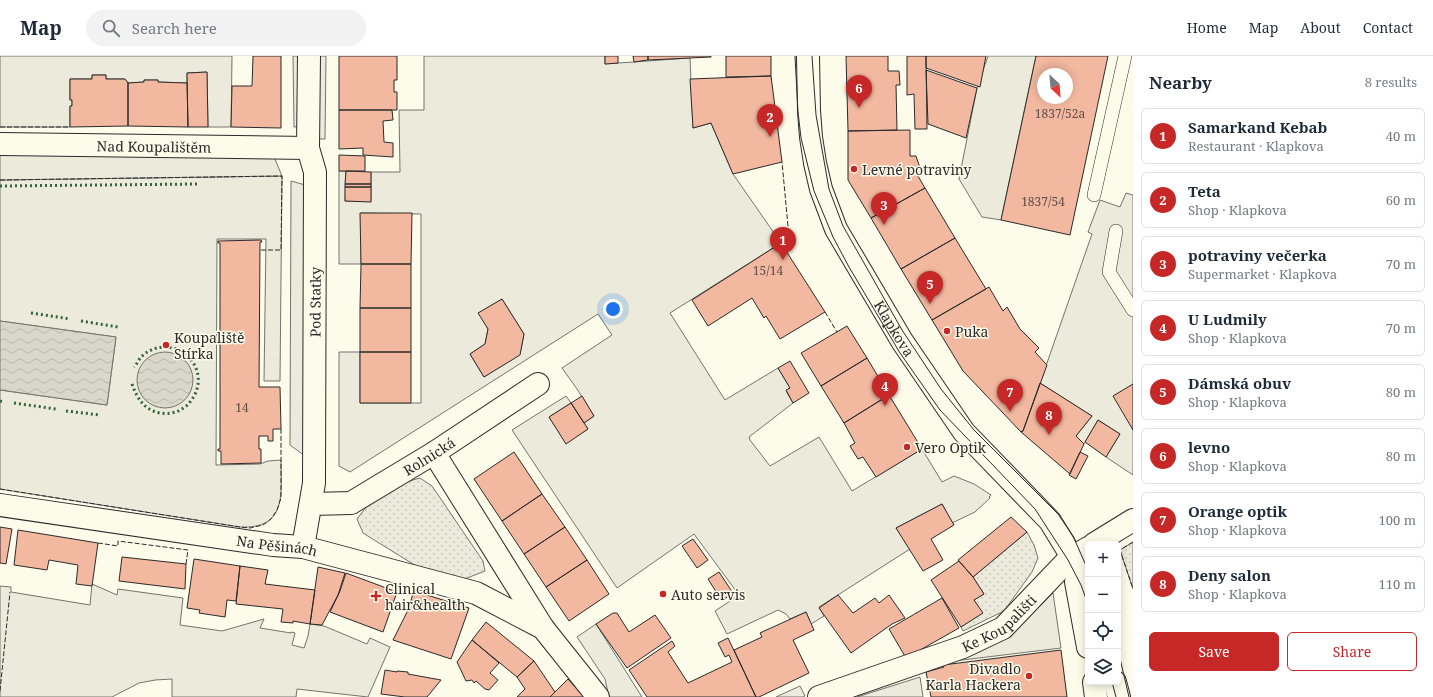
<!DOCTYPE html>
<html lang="en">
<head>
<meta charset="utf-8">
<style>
  :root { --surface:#fff; --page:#f2f2f3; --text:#1f2937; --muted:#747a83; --line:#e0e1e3; --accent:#c62828 }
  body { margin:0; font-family:"Noto Serif",serif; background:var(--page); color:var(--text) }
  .controls { position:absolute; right:12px; bottom:12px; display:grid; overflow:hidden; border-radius:6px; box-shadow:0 2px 10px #0003 }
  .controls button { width:36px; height:36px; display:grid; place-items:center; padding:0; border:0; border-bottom:1px solid var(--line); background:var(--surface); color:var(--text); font:20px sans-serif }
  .compass { position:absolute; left:1037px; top:12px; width:36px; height:36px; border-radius:50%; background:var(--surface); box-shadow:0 2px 10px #0003; rotate:154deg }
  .you { position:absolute; left:613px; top:253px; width:14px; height:14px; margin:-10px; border:3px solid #fff; border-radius:50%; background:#1a73e8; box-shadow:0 0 0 6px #1a73e833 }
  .badge { display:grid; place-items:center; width:26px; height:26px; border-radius:50%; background:var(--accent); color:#fff; font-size:13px; font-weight:700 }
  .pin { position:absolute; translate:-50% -33px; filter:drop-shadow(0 1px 2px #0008) }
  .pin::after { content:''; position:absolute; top:21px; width:14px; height:12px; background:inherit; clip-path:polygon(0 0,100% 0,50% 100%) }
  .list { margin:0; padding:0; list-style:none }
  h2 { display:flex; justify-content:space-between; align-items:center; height:52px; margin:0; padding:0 16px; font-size:17px }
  h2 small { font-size:13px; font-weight:400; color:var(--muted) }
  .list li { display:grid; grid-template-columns:26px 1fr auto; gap:12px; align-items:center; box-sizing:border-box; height:56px; margin:0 8px 8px; padding:0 8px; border:1px solid var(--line); border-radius:6px }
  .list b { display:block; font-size:15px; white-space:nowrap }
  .list p { margin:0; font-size:13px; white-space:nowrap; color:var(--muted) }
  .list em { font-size:13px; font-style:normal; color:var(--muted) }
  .actions { display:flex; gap:8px; padding:12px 16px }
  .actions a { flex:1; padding:9px 0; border:1px solid var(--accent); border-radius:6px; text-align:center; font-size:14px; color:var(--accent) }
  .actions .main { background:var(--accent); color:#fff }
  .icon { flex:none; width:22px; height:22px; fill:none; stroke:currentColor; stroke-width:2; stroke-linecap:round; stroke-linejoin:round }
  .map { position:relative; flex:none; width:1133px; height:641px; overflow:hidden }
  header { display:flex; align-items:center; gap:24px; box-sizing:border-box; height:56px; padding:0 20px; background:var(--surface); border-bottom:1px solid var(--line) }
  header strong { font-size:19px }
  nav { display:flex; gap:22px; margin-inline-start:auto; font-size:14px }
  .search { width:280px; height:36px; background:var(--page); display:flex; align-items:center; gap:10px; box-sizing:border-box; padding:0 14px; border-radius:22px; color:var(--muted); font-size:15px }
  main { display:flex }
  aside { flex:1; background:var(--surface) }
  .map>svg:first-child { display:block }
</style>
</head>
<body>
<header>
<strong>Map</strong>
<div class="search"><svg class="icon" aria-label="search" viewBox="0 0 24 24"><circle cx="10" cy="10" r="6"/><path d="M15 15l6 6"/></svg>Search here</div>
<nav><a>Home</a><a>Map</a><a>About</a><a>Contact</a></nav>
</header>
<main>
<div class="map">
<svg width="1133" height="641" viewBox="0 0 1133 641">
  <defs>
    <pattern id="grass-dots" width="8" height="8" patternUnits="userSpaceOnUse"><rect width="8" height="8" fill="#ecebdb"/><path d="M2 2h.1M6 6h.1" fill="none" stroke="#cbcabc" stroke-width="1.8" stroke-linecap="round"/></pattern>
    <pattern id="water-waves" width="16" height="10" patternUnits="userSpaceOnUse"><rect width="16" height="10" fill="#d8d7c9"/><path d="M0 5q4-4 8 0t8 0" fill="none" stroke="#bab9ad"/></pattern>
  </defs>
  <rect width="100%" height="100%" fill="#fdfbea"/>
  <!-- grass -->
  <path fill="url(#grass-dots)" stroke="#74746e" d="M420,422L432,430L483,505L485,515L462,524L421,513L363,477L357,463L367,450L406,426Z
    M1027,476L1034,489L1038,502L1032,516L1004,555L963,575L961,571L982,557L974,544L984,538L973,521Z
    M1133,486V533L1120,494Z"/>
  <!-- green -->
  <path fill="#ecebdb" stroke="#74746e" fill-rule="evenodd" d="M0,0H232L231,71H208L207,16L187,17V27L158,26V24H144V26L128,27L125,23H106V19H92V23H70V44H72V50H70V71H0Z
    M424,0H605V8L690,2L693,72L711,67L733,118L781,187L670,257L725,344L778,312L790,332L786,335L793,347L749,381L750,384L770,410L819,381L852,435L922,393L942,426L954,420L974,428L991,439L989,441L990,442L975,456L952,467L942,448L896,472L910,493L819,551L824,560L811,568L806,556L790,563L786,558L778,554L727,578L715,555L739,539L694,478L617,532L512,374L566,340L571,347L549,361L566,387L588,373L584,367L594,360L577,333L562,312L612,279L598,258L350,416L339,410V296H360V347H421V158L361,157V208H339V115H346L345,145H371V116H400L399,54H424ZM502,243L524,278L520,298L484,321L470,298L485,288L488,273L479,257Z
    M988,0H1036L1001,164L982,161L959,123L977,32Z
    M282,120L280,325H264L266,183H217L216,409L260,408L268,405L281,404C281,439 287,473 240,471L0,433V334L107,349L116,281L0,265V124Z
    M1126,137L1133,139V419L1106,401L1120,378L1098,364L1084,388L1076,380L1092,360L1040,327L1092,178L1088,176L1100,144L1120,151Z
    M92,528L117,539L118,533L183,542L180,569L222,575L264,563L260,572L291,577V576L295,577L292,589L304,592L308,580L310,568L324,570L367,588L370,582L390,591L368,641L297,633L296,641H172V623L155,624L139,627L112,641H0V530L11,531V536L90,549Z
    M1053,537L1061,592L946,606L1014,576Z
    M920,621L923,641H857Z"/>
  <!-- parking -->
  <path fill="#eceadb" stroke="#74746e" d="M293,0H302L303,70L294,71Z
    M316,0H326L325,83H315Z
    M272,96L282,120L0,124V97Z
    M291,125L309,130L305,400L290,389Z
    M596,568L642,641H609L605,623L577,581Z
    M800,630L805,640L803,641H776Z"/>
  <!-- water -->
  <path fill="url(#water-waves)" stroke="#74746e" d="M0,265L116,281L107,349L0,334Z
    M137 324a28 28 0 1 1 56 0a28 28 0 1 1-56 0Z"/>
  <!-- building -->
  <path fill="#f2b8a0" stroke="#2b2b2b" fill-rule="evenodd" d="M253,0H281V72L231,71L232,30H252Z
    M339,0H397V24H394V36H397V54H339Z
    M605,0H618V7L605,8Z
    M633,0H648V4L634,6Z
    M648,0H711V1L648,4Z
    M726,0H771V20L726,21Z
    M846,0H888V15H899L900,29H896L897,74L848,75Z
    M907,0H926L927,73H915L914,38L907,39Z
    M926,0H986L980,31L926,12Z
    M1036,0H1108L1070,179L1001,164ZM1043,18H1067V42H1043Z
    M926,14L977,32L966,82L928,68Z
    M207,16L208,71H188L187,17Z
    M92,19H106V23H125L128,27V70L70,71V50H72V44H70V23H92Z
    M771,20L782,106L733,118L711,67L693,72L690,23Z
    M144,24H158V26L187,27L188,71L128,70V27L144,26Z
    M339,54H392L393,64L383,65L384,86L393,87V101L363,99V92L339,93Z
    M910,74V100H916L920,112L915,115L925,132L871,162L848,124V75Z
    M339,99L365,100V115H339Z
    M346,115L371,116V128H345Z
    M345,128H371V131H345Z
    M345,131H371V146L345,145Z
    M925,132L955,182L901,213L871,162Z
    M360,157H412L411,208H361Z
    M955,182L986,233L932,264L901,213Z
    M261,184L262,186H260L259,331H280L281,373H273V385H268V380H259V393H261V407L221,408V395H218V393H220V187H218V185Z
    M781,187L825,256L780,283L766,260L764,262L752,242L708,270L692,244Z
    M361,208H411V252H360Z
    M989,231L1003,255L1007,251L1020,273L1039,292L1035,296L1047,309L1023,375L1021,376L963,315L932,264Z
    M502,243L524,278L520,299L484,321L470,298L485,288L488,273L478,257Z
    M360,252H411V296H360Z
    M847,270L867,302L821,330L801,297Z
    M360,296H411V347H360Z
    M867,302L889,339L844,367L821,330Z
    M790,305L809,337L793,347L786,334L790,332L778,312Z
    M1040,327L1092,360L1076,380L1084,388L1070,418L1021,376L1023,375Z
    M1133,328V374L1113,340Z
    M889,339L922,393L876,421L863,401L858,403L850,390L855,387L844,367Z
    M582,340L594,360L584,367L571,347Z
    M571,347L588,373L566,388L549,361Z
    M1098,364L1120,378L1106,401L1085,386Z
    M514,396L542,438L502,465L474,423Z
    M1080,396L1088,400L1076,423L1069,419Z
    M542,438L565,471L524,498L502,465Z
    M942,448L954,469L931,483L943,504L923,515L896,472Z
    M1011,461L1027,476L973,521L958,504Z
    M0,471L12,473L6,508L0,507Z
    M565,471L587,504L546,531L524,498Z
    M18,474L98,487L92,530L76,528L78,509L49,504L47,514L14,509Z
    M693,483L708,504L697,512L682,490Z
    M122,501L186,508L185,533L119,525Z
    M194,503L240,510L236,545L227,544L225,561L199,557L200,554L187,552Z
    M587,504L609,538L569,565L546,531Z
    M959,505L973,521L984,538L974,544L983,557L961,571L931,524Z
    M240,510L268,514L265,528L315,534L310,568L293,565V567L281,566L283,553L236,548Z
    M318,511L345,517L338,539L322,569L310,568Z
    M719,516L733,537L722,545L708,523Z
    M346,517L397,536L383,576L330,556L340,535Z
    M414,535L469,552L451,603L393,584L407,556Z
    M838,539L853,557L875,542L879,547L889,539L905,562L892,568L851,597L819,552Z
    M942,542L959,572L906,602L889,573Z
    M806,556L814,574L793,584L809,617L759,641H756L734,594L762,581L760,577Z
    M613,557H617L629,576L655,559L671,582L627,612L596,568Z
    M486,566L534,605L517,621L472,584Z
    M728,582L756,641H647L629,614L672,585L675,590L668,596L688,627L732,606L729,599L725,601L718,587Z
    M472,584L499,607L490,617L498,624L489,634L485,633L476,625L474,627L472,624L466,625L457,606Z
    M1061,594L1067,641H931L926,616L944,611L943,609Z
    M534,605L555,636L550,641H517L525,633L517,621Z
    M385,614L397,616V615L408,616V618L441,624L427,641H405L381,638Z
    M568,623L584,641H550Z"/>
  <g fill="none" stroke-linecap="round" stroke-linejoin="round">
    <defs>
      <path id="lane" d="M1094,139L1125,0
        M1116,175L1109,216L1133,254"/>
      <g id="street">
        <path id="s1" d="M808,0L809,55L811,81L815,107L821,133L836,173L902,285L964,376L1050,465L1072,501L1088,541"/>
        <path id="s2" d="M0,88L308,92"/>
        <path d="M434,397L543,572L598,641"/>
        <path id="s3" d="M311,448L351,447L434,397L538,328"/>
        <path id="s4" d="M0,449L273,489L303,491L476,537L543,572"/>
        <path d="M1094,488L1133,464"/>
        <path id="s5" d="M303,491L314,427L315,116L308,92L309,0"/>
        <path d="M1076,526L1088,591"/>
        <path d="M1094,626L1096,641"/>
        <path d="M1115,626L1119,641"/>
        <path id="s6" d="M819,641L963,591L1003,572L1068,504L1088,492"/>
      </g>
    </defs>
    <!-- lane casing -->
    <use href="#lane" stroke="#2b2b2b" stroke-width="14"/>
    <!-- street casing -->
    <use href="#street" stroke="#2b2b2b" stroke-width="24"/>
    <!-- lane -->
    <use href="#lane" stroke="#fdfbea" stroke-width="13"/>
    <!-- street -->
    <use href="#street" stroke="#fdfbea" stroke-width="22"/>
    <!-- tram -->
    <path stroke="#2b2b2b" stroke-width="1" d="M795,0L798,56L801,82L814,135L833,181L849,211L900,297L940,354L1035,453L1068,504L1081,529L1088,548
      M812,0L816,59L829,133L843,170L902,274L941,333L974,374L1058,458L1073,480L1088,514
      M1118,594L1129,641
      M1112,626L1116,641"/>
    <!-- hedge -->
    <path stroke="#34623c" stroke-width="3" stroke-dasharray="2 3" stroke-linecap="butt" d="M0,130L197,128
      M31,257L70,263
      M81,265L118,271
      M132,328C137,342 144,354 160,357C171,359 183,355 190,346C217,312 172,272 141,301C139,303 137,308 134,311
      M0,345L3,346
      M14,347L56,353
      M66,355L100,359"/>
    <!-- fence -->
    <path stroke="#2b2b2b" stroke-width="1" stroke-dasharray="5 2" stroke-linecap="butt" d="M0,71H70
      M0,124L282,120L281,194H260
      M781,187L789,181L782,106
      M825,256L837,276
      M0,433L240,471L250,472L263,469L271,463L277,454L281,442V373
      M1133,486L1120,494L1133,533
      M98,487L118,490V485L188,494L186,508
      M0,635L10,536"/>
  </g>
  <!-- markers -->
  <g fill="#c62828" stroke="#fdfbea" stroke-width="1.5">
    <circle cx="854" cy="113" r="4"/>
    <circle cx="947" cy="275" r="4"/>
    <circle cx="166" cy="289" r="4"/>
    <circle cx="907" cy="391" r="4"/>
    <circle cx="663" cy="538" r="4"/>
    <path d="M374 534h4v4h4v4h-4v4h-4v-4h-4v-4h4z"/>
    <circle cx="1029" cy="620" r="4"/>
  </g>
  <g text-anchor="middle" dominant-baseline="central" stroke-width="3" stroke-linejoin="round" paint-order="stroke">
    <!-- number labels -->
    <g font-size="12" fill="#5d4e48">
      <text x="1060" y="57">1837/52a</text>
      <text x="1043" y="145">1837/54</text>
      <text x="768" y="214">15/14</text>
      <text x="242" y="351">14</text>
    </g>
    <!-- street labels -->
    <g font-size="14" fill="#2b2b2b" stroke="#fdfbea">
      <text stroke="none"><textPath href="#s2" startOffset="154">Nad Koupalištěm</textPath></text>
      <text stroke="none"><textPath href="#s5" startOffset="246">Pod Statky</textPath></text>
      <text stroke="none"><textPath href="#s1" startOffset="292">Klapkova</textPath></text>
      <text stroke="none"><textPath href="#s3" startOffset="131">Rolnická</textPath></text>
      <text stroke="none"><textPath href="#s4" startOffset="280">Na Pěšinách</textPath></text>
      <text stroke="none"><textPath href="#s6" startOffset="196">Ke Koupališti</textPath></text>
    </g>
    <!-- poi labels -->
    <g font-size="14" fill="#2b2b2b" stroke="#fdfbea" text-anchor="start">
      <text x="862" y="113">Levné potraviny</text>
      <text x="955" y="275">Puka</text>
      <text x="174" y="281">Koupaliště<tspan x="174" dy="16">Stírka</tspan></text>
      <text x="915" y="391">Vero Optik</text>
      <text x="385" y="532">Clinical<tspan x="385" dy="16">hair&amp;health</tspan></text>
      <text x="671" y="538">Auto servis</text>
      <text x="1021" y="612" text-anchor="end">Divadlo<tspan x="1021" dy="16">Karla Hackera</tspan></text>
    </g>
  </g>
</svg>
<div class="controls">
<button>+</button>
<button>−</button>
<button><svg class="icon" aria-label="locate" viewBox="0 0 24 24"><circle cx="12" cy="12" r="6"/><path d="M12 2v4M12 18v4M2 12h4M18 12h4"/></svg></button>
<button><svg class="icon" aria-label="layers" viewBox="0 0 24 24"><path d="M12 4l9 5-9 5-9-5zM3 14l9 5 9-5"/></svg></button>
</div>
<svg class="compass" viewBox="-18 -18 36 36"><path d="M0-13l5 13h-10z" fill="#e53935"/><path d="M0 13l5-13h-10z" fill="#747a83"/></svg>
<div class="you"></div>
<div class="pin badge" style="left:783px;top:204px">1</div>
<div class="pin badge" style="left:770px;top:81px">2</div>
<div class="pin badge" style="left:884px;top:169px">3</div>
<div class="pin badge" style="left:885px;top:350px">4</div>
<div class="pin badge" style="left:930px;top:248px">5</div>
<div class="pin badge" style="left:859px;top:52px">6</div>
<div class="pin badge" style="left:1010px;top:356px">7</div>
<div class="pin badge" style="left:1049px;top:379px">8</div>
</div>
<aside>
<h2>Nearby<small>8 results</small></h2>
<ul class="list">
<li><span class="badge">1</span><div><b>Samarkand Kebab</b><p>Restaurant · Klapkova</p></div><em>40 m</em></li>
<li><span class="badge">2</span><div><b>Teta</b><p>Shop · Klapkova</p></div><em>60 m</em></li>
<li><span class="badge">3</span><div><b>potraviny večerka</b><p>Supermarket · Klapkova</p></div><em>70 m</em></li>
<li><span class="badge">4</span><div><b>U Ludmily</b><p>Shop · Klapkova</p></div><em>70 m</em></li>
<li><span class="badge">5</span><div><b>Dámská obuv</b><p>Shop · Klapkova</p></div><em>80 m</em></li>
<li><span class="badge">6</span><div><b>levno</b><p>Shop · Klapkova</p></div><em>80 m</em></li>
<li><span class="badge">7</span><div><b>Orange optik</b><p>Shop · Klapkova</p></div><em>100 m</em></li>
<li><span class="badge">8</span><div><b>Deny salon</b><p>Shop · Klapkova</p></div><em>110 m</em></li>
</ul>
<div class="actions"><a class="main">Save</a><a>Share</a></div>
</aside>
</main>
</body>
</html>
